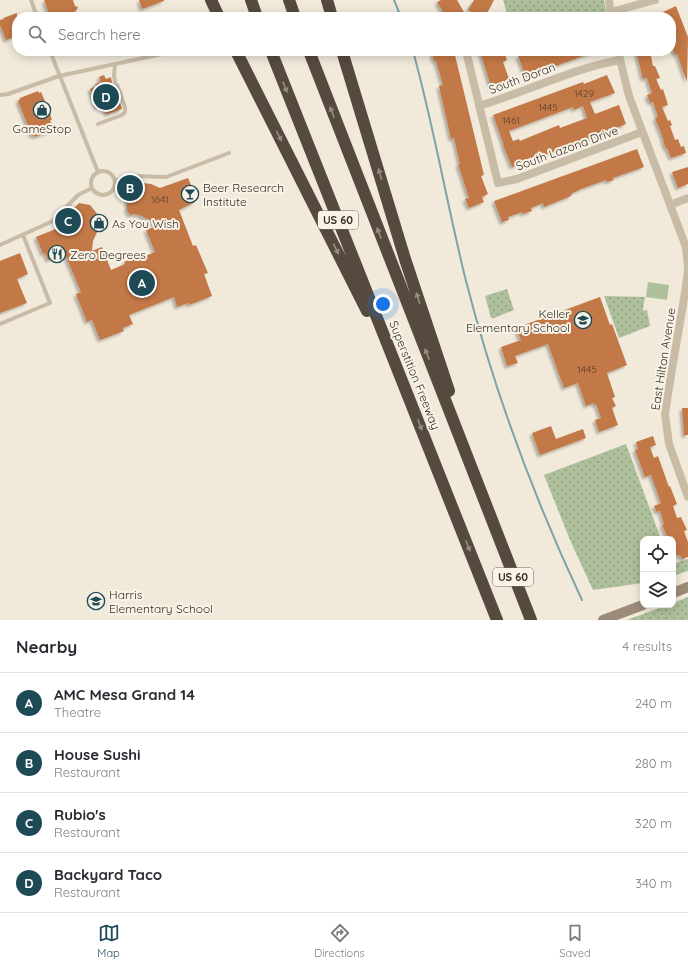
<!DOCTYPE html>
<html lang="en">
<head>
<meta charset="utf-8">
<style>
  :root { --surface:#fff; --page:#f7f7f7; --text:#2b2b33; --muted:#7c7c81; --line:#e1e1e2; --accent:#1e4a56 }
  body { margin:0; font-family:Quicksand,sans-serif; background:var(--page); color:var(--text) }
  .controls { position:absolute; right:12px; bottom:12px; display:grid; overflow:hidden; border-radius:8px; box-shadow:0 2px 10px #0003 }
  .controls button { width:36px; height:36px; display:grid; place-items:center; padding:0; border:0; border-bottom:1px solid var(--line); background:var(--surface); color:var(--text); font:20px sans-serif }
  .you { position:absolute; left:383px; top:304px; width:14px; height:14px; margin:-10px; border:3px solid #fff; border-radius:50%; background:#1a73e8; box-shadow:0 0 0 6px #1a73e833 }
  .badge { display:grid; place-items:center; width:26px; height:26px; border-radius:50%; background:var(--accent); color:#fff; font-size:13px; font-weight:700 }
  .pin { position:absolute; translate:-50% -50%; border:2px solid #fff; box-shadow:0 1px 4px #0006 }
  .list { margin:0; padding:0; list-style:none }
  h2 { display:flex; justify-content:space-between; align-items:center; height:52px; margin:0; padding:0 16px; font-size:17px }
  h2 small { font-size:13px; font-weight:400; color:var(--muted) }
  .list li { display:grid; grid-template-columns:26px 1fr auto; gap:12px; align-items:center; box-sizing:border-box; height:60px; padding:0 16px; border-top:1px solid var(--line) }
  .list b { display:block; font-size:15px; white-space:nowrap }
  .list p { margin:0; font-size:13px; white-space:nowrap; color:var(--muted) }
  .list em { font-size:13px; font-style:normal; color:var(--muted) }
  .icon { flex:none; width:22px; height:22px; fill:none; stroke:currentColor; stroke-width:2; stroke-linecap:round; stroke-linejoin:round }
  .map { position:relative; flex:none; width:688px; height:620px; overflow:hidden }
  .search { position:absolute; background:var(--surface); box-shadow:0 2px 10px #0003; left:12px; right:12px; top:12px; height:44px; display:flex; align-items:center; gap:10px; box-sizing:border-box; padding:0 14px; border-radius:16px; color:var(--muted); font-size:15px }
  .sheet { height:292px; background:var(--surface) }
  nav { display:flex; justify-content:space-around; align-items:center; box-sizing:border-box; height:56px; border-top:1px solid var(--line); background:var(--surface); font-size:11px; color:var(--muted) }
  nav a { display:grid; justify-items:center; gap:2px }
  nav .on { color:var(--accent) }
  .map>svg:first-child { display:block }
</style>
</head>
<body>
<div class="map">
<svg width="688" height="620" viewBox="0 0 688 620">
  <defs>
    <pattern id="park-dots" width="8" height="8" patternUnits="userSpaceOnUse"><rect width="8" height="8" fill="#aec09b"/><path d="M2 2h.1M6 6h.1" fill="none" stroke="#8e9c7e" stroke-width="1.8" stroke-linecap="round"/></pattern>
    <filter id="shadow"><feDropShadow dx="-2.5" dy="2.5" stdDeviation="1" flood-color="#0004"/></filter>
  </defs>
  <rect width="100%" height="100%" fill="#f1eadb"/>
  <!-- park -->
  <path fill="url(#park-dots)" d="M503,0H604L607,17H508Z
    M507,289L514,310L494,318H491L485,296Z
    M604,296L645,297L643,309L644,311L647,310L650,326L619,338Z
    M626,444L661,539H643V583L593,590L570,540L544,475Z
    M688,559V571L673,576V564Z
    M688,597V620H627L667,605H673V603Z"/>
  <!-- pitch -->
  <path fill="#aec09b" d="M648,282L669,285L667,300L646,297Z"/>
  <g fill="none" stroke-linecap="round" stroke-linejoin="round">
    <!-- stream -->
    <path stroke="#7aa3ad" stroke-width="2" d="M394,0L401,17
      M413,51C434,127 447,205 466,281C494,390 534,498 582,600"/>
  </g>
  <!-- building -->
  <path fill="#c37847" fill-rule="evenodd" filter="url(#shadow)" d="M44,0H73L75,6L78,7L76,11L61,17H48L46,12L48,11Z
    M139,0H164V1L142,9Z
    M441,0H457L464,12L456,17H446L437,2Z
    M474,0H494L485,17H481L468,10Z
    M676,6L688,37L687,82L677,54L675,55L671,45V17H665L663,12Z
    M17,13V36L6,40L0,25V20L4,19L3,18Z
    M441,51H454L484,175L481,176L488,194L482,197L484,202L469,208L465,199L469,198L458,164H460L454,138L451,139L439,86L443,85L436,61H434L432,53Z
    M480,51H504L507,60L503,62L511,84L492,90Z
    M533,51H594V52L526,77L518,56Z
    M636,51H650L653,66H655L660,78L656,79L661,90L663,89L668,105L662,107L668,121L670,120L672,125L670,126L675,140L678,139L681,147L684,146L686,153L671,158L667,148L666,149L663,141H664L655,118L658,117L653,102L650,103L647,95L652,93L647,78L643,79Z
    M104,75L106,79L111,77L112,83L122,108V109L107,114L103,105L97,107L90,89L96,86L95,84L101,82L99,77Z
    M607,75L615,93L590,102L595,114L619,105L626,124L602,134L512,167L503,145H504L493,115L583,82L584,84ZM583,106L587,118L560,128L559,125L520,141L519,139L513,141L509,131L573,107L574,110Z
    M38,91L39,93L41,92L48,108L52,120H50L54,130L35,137L34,135L32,136L18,101L20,99V98Z
    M637,149L644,167L613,178L614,180L607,182L606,180L581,189L571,194V196L544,207L543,203L531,208L532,211L523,214L522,212L508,217L509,220L502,222L494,201Z
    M688,167V184L678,188L672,172Z
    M188,178L195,194L192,196L195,202L179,210L193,246L196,245L208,273L204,274L212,296L189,305L188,303L177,307L174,297L129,315L133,324L123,328L124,331L100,340L92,320L87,322L76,294L81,292L65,254L48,260L45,253L43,254L36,237L63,226L69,214L79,203L90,205L100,217L101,220H104V227H102L98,230L93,241L92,251L102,247L111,270L125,264L124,262L142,255L143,257L155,252L146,230L156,226L148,219L139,215L132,214L131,216L127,211V188L135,182L151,184L160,188Z
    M20,253L28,274L17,279L27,303L0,313V261Z
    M600,297L610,325L612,324L627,365L607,373L615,397L612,398L616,406L612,408L618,425L599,432L595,420L601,418L596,404L594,405V403L586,406L578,383L564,388L548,344L515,356L518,363L507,366L501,347L521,340L516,328Z
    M682,408H688V435H684Z
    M551,426L556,439L583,429L586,438L540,455L532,433Z
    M653,436L656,445L650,447L654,458L658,456L669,487L670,486L677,504L673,506L677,518L681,517L687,530L684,531L688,542V557L682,559L680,555L677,556L673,545V536L668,538L662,525L664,524L660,511L657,512L654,506L661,503L651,475L645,477L635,450L638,449L636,442Z"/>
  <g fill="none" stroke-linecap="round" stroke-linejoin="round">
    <!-- lane -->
    <path stroke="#c9bca7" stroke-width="4" d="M31,0L37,17
      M50,51L98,172
      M115,64L114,75L115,82
      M0,95L8,94L59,76L176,51
      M98,124L122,115L125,112V107L117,85
      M91 183a12 12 0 1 1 24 0a12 12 0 1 1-24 0Z
      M115,181L135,176L166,177L229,153
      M0,245L53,221L78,195L92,188
      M0,324L50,303L23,235"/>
    <!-- street -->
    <path stroke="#c9bca7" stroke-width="8" d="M609,0L611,16
      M611,12L655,0
      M466,51L498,183L517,179L642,132
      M618,51L629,96L686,247L688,269
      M479,106C526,92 571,69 620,60
      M670,205L688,198
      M688,270L685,293L672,369L665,414L669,444L688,497"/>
    <!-- secondary -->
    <path stroke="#9c8b79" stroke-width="10" d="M673,593L688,587
      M603,620L643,605"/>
    <!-- highway -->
    <path stroke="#564a3f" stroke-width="12" d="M211,0L219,17
      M251,0L257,17
      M289,0L295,17
      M327,0L332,17
      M236,51L367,311
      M271,51L497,620
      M309,51L531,620
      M342,51L405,259L449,391"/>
  </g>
  <!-- one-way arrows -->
  <defs><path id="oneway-solid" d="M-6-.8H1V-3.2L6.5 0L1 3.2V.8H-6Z"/></defs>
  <g fill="#978e82">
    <use href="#oneway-solid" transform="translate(285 87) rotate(68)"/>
    <use href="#oneway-solid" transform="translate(332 112) rotate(-111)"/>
    <use href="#oneway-solid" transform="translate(279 136) rotate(63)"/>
    <use href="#oneway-solid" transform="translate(380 174) rotate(-107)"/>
    <use href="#oneway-solid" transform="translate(379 233) rotate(-111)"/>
    <use href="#oneway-solid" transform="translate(336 249) rotate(63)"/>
    <use href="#oneway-solid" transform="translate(418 298) rotate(-108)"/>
    <use href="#oneway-solid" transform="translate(427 354) rotate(-111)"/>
    <use href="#oneway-solid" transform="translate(420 425) rotate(69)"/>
    <use href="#oneway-solid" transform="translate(468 546) rotate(69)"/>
  </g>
  <!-- icons -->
  <defs>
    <symbol id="shop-ring" viewBox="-11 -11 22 22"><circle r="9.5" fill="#f9f3e7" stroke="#1e4a56" stroke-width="1.5"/><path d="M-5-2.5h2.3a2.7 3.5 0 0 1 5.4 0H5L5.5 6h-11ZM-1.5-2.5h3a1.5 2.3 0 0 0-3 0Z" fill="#1e4a56"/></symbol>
    <symbol id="bar-ring" viewBox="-11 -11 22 22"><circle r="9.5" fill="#f9f3e7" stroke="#1e4a56" stroke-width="1.5"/><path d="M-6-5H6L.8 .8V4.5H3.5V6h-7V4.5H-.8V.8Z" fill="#1e4a56"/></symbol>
    <symbol id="restaurant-ring" viewBox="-11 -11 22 22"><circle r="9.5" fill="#f9f3e7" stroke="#1e4a56" stroke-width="1.5"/><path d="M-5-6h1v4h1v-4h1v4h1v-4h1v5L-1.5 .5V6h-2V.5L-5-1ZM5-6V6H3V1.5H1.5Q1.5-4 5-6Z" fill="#1e4a56"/></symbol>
    <symbol id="school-ring" viewBox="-11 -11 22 22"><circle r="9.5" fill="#f9f3e7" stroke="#1e4a56" stroke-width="1.5"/><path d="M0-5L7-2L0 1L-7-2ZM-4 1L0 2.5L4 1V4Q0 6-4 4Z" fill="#1e4a56"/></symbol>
  </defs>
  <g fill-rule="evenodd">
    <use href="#shop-ring" x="32" y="100" width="20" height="20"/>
    <use href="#bar-ring" x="180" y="184" width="20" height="20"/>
    <use href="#shop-ring" x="89" y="213" width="20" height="20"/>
    <use href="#restaurant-ring" x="47" y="244" width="20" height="20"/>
    <use href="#school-ring" x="573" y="310" width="20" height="20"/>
    <use href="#school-ring" x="86" y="591" width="20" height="20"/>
  </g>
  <g text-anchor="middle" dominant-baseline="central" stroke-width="4" stroke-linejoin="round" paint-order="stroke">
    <!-- number labels -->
    <g font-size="10" fill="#58402f">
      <text x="584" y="93">1429</text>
      <text x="548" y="107">1445</text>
      <text x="511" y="120">1461</text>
      <text x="160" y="199">1641</text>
      <text x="587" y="369">1445</text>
    </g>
    <!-- shield labels -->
    <g fill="#f9f3e7" stroke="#706961" stroke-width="1">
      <rect x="318" y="211" width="40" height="18" rx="3"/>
      <rect x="493" y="568" width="40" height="18" rx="3"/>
    </g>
    <g font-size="11" font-weight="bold" fill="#352e27">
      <text x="338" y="220">US 60</text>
      <text x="513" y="577">US 60</text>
    </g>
    <!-- street labels -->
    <g font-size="12" fill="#352e27" stroke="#f9f3e7">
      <text transform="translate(522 78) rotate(-20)">South Doran</text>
      <text transform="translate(567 148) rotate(-20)">South Lazona Drive</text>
      <text transform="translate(663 359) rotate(-81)">East Hilton Avenue</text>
      <text transform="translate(415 375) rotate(68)">Superstition Freeway</text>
    </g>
    <!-- poi labels -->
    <g font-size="12" fill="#352e27" stroke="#f9f3e7" text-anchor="start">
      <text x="42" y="128" text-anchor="middle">GameStop</text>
      <text x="203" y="187">Beer Research<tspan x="203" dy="14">Institute</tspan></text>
      <text x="112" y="223">As You Wish</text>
      <text x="70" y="254">Zero Degrees</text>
      <text x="570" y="313" text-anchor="end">Keller<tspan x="570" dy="14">Elementary School</tspan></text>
      <text x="109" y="594">Harris<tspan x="109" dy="14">Elementary School</tspan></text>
    </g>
  </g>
</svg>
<div class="controls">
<button><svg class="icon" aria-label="locate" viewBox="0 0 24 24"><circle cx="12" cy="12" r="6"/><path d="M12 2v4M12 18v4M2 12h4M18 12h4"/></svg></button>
<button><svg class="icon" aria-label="layers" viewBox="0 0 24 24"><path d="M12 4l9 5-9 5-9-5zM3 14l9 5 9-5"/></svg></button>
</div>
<div class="you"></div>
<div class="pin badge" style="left:142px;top:283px">A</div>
<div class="pin badge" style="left:130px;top:188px">B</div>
<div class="pin badge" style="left:68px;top:221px">C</div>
<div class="pin badge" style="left:106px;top:97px">D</div>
<div class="search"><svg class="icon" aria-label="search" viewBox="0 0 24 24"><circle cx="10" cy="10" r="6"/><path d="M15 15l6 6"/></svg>Search here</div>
</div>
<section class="sheet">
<h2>Nearby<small>4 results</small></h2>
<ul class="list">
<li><span class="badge">A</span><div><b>AMC Mesa Grand 14</b><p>Theatre</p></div><em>240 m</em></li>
<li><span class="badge">B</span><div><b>House Sushi</b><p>Restaurant</p></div><em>280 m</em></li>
<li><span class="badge">C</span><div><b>Rubio's</b><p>Restaurant</p></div><em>320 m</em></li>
<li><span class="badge">D</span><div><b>Backyard Taco</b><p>Restaurant</p></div><em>340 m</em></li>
</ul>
</section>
<nav>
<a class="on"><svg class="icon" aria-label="map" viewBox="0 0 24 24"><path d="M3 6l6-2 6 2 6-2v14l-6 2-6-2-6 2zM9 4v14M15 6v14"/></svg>Map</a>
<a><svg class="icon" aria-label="directions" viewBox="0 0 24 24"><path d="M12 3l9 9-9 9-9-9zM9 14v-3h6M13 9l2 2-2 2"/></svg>Directions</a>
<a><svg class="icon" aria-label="saved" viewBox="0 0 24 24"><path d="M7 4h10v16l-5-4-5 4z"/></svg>Saved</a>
</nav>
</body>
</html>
